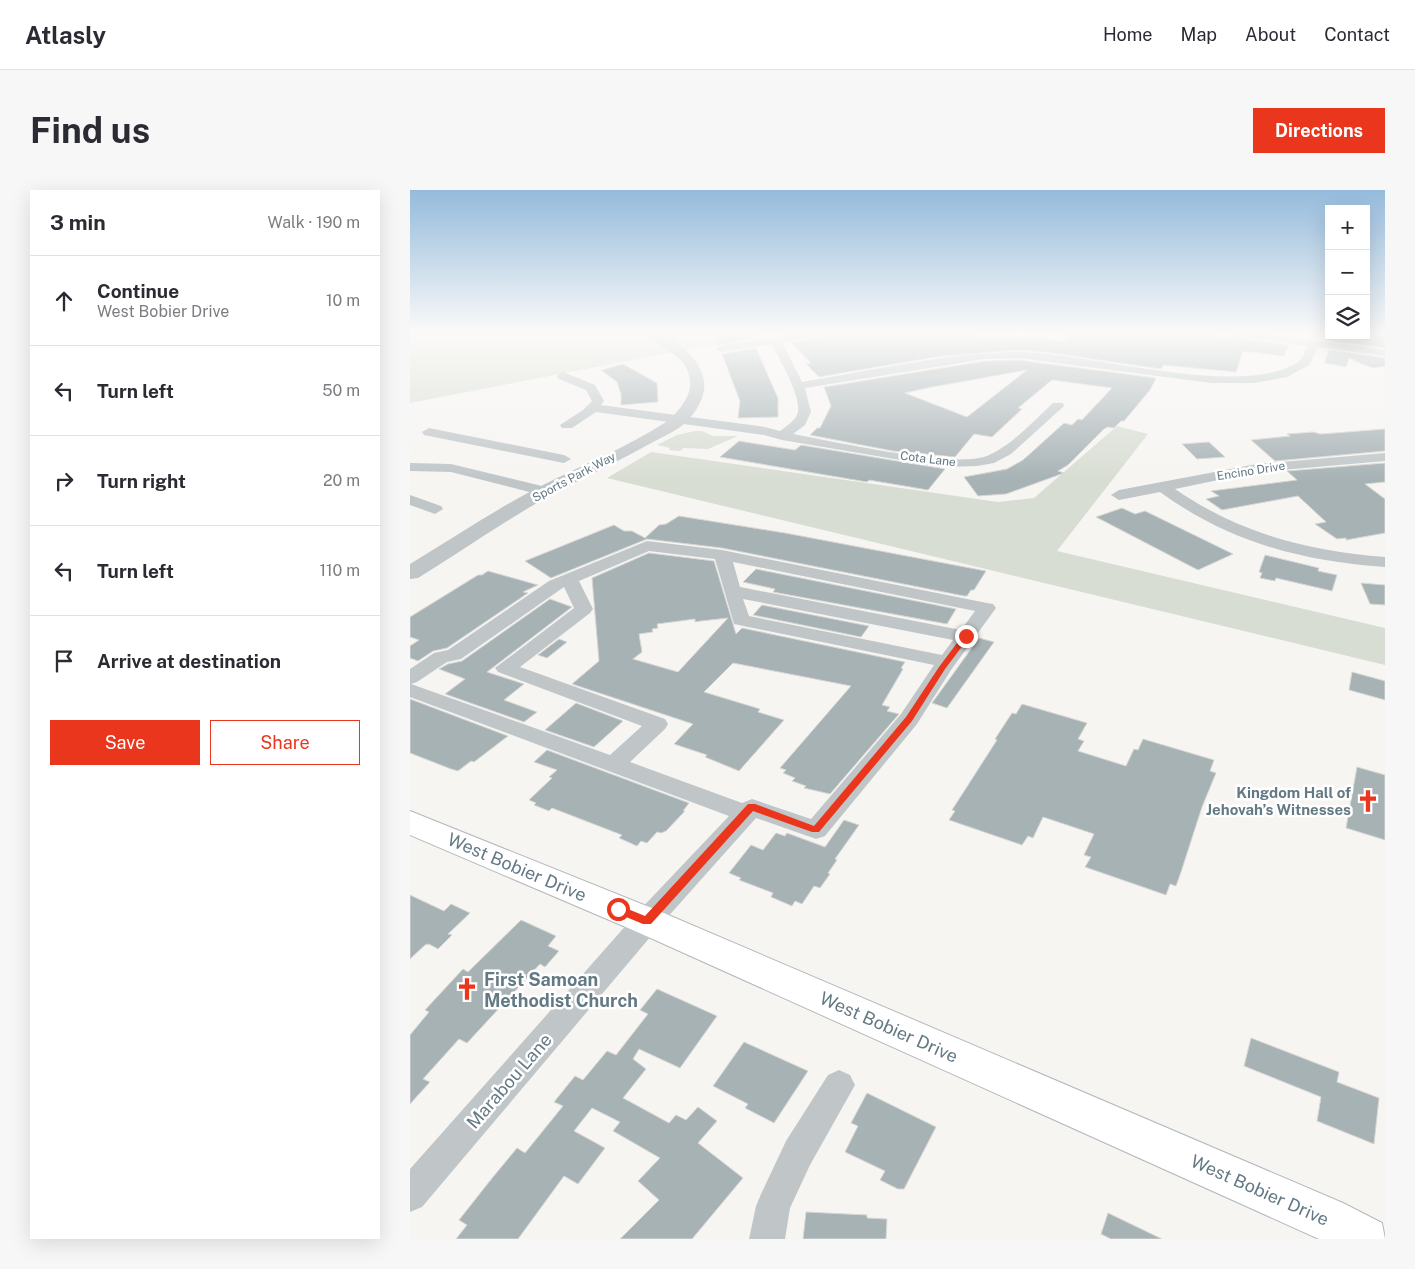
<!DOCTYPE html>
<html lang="en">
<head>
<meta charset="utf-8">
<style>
  :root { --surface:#fff; --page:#f7f7f7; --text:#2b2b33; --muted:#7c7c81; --line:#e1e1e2; --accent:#ea361d }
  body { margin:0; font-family:"Public Sans",sans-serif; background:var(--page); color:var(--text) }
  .controls { position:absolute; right:15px; top:15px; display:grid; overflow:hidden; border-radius:0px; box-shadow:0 5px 20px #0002 }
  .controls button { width:45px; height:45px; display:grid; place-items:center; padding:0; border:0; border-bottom:1px solid var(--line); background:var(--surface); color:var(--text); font:25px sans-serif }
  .stop { position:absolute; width:15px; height:15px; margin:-11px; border:4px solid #ea361d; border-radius:50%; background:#fff }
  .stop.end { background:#ea361d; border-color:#fff; box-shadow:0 1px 5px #0008 }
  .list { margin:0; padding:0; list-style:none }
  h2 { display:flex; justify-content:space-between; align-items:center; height:65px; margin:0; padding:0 20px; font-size:21px }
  h2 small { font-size:16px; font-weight:400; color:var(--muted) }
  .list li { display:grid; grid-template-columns:32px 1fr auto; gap:15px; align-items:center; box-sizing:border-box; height:90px; padding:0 20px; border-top:1px solid var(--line) }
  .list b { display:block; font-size:19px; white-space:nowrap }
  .list p { margin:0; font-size:16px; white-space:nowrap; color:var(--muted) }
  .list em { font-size:16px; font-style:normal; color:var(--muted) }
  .actions { display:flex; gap:10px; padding:15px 20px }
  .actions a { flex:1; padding:11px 0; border:1px solid var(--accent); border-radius:0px; text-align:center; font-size:18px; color:var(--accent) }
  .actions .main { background:var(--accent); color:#fff }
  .icon { flex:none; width:28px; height:28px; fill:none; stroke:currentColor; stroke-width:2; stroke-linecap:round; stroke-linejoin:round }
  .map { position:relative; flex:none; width:975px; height:1049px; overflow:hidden; border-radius:0px }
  header { display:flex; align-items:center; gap:30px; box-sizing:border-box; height:70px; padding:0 25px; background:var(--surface); border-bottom:1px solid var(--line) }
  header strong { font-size:24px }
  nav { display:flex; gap:28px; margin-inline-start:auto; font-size:18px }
  .intro { display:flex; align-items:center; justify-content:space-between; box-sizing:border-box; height:120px; padding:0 30px }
  h1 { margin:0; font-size:35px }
  .button { padding:12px 22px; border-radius:0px; background:var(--accent); color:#fff; font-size:18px; font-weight:700 }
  main { display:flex; gap:30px; padding:0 30px }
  aside { flex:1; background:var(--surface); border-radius:0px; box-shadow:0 5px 20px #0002 }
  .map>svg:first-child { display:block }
</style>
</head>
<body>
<header>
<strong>Atlasly</strong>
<nav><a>Home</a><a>Map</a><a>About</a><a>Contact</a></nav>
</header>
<div class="intro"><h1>Find us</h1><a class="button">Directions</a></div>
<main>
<aside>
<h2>3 min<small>Walk · 190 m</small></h2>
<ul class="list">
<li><svg class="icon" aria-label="ahead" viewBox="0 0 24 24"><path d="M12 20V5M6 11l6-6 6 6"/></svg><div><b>Continue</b><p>West Bobier Drive</p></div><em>10 m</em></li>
<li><svg class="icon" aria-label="left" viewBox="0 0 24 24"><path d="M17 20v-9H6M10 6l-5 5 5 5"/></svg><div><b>Turn left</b></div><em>50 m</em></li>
<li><svg class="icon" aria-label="right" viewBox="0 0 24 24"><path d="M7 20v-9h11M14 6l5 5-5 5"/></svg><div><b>Turn right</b></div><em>20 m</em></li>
<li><svg class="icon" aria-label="left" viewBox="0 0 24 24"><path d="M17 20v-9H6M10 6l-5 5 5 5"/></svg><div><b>Turn left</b></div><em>110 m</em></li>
<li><svg class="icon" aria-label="arrive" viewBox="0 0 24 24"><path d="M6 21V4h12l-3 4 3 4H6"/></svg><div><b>Arrive at destination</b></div></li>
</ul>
<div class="actions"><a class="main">Save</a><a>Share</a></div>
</aside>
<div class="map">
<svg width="975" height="1049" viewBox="0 0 975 1049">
  <rect width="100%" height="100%" fill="#f6f5f2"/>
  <!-- green -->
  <path fill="#d8ddd3" d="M0,144H357L0,213Z
    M707,236L738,244L647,361L975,438V475L197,288L241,262L588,312L624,308Z
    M285,241H292L303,246H328L298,259L274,258L270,261L259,260L260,258L247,255L267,245Z"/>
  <!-- building -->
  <path fill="#a7b2b5" stroke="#d7d7d4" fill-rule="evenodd" d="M303,144H338L341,149L308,155Z
    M411,144H564L565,147H620L655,151L656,144H790L822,148V144H826L833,149L879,155L874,166L833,161L826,182L753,175L751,179L635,162L605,160L525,167L409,187L396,174L401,173L381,152L404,149Z
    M956,144L975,146V158L923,151L924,146H956Z
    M346,158L368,208V227L328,228L330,211L312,164Z
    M919,160L975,168V176L964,178L954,175L939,168L936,177L914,173Z
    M608,170L746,188L740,200L714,231H711L704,238L698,237L694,239L658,275L648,281L654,283L596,304L568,306L554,287L597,279L613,270L654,233L662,235L668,229L672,230L702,198L642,190L608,218L612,219L582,247L564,244L545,267L483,261L400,245L407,238H410L421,216L414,197L575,171ZM617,180L557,227L495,203L517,198Z
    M213,174L247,193L248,212L211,215V204L207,192L191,180Z
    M975,239V261L865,271L841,250L880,246L877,244L903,242L911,244Z
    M329,251L385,260L391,255L535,279L518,300L459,290L457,292L310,267Z
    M799,252L815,267L787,269L772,254Z
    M975,273V292L955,294L975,309V343L936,350V348L927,349L905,334L916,332L888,306L812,320L796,309L809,306L801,301L887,290L877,281Z
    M712,318L725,324L735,321L823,364L788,380L686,327Z
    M269,326L375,343L576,381L564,400H561L557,406H554L312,358L237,349L141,388L115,371L204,335L214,341H222L235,348L249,335L256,334Z
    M239,363L304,371L326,444L332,438L495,472L491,478L493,479L472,515L480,517L477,521L489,524L420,604L394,598L396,596L382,591L385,588L373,583L376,580L370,578L441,496L323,473L294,502L350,519L348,522L374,530L329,581L295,567L297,565L264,554L283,534L162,494L189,471L182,388ZM318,428L268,482L223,469L232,462L229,444L243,442L242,439L248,438L247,434L285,429V432L291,431Z
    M855,365L909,378L908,381L927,385L922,401L866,388L865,391L850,388L852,383L849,382Z
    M346,379L546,419L537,434L363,402L365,399L333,392Z
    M78,381L128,395L113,402L118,403L37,458L23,461L8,471L0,468V456L9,450L0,447V427L68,385H72Z
    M951,393L975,395V415L960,414Z
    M140,409L162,417L77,482L114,494L94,510L127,522L114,532L35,504L55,489L29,479L38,474L52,471Z
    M352,415L459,436L451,447L343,425Z
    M569,448L584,452L537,518L522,513Z
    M149,449L157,452L137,468L128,465Z
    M942,482L975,491V510L939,500Z
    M0,509L98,546L64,572L61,571L48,581L41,579L0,563Z
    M166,513L213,531L184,557L135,540Z
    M612,514L677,533L668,549L674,551L668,561L716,576L724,559L728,560L733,549L804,570L800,581L806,583L792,617L771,682L766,696L760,694L756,705L675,677L681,667L674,665L684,644L633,627L623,648L618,646L612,655L539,630L545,621L542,620L587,550L585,549L602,523L606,524Z
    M137,560L279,613L273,621H275L256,641L251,643L247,642L237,653L231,651L227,656L209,648L212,645L142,618L139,621L124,615L126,613L119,610L142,588L139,587L147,580L124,572Z
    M947,577L975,585V650L936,638Z
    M434,630L449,635L425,669L427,670L418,683L420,684L410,698L404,696L392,714L385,711L382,716L361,707L363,703L329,690L331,688L319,683L341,655L353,660L366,643L375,646L377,643L415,657Z
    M0,705L34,721L41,714L60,723L38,744L42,745L28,759L19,754L15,755L0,769Z
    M111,730L146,746L138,756L149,761L135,777L130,774L57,853L49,849L13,889L20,892L0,914V845L19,822L15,820L53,779L58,782Z
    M247,799L307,826L270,878L229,859L223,869L236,879L213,908L259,933L266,925L276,930L288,917L307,931L288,953L333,988L282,1049H210L249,1010L228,991L250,968L203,941L210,932L182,918L164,941L195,958L168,994L154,986L108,1049H46L57,1035L49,1030L83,987L107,958L115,963L153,916L144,912L165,886L173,890L197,861L206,865L238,824L230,820Z
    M841,848L929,882L927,892L969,908L964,954L907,931L911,907L834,876Z
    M334,852L398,881L364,933L335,918L338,914L303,896Z
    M457,903L526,937L494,999H488L470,990L475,981L435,962L448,936L441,933Z
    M396,1022L457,1025V1028L477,1029L476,1049H393Z
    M698,1023L752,1049H701L691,1044Z"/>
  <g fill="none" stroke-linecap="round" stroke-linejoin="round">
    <defs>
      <path id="primary" d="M0,621L249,721L933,1013L972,1033L975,1049H909L225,741L0,645Z"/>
    </defs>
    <!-- primary casing -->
    <use href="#primary" stroke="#b4b9bc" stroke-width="2"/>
    <!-- minor -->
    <path fill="#c0c6c8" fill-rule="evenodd" d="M386,144H409L404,147L372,152L392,192C460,181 537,163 605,162C675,161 831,210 888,172C893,169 895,161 897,156L833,147L828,144H855L975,160V166L908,157L899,175L877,187L844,193H802L608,168L575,169L395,198L401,222L395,235L383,244C423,251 544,279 577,266C603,255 623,231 643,213H653L654,216L601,264L584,273L567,276L532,277L372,250L354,245L186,222L162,238H152L150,235L173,220L182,211L176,200L149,189L147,186L153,182L185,195L194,211L191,215L355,237L370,241C376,236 384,232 387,225C394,210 369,169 362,154L311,162L305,159L311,156Z
      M19,238L154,265L161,269L154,273L14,245L12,242Z
      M975,263V271L847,282L765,299C829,343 897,361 975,367V377C890,371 819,352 750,302L709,310L701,305L709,300L847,274Z
      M0,273L41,274L140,298L143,301L135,306L41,282L0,281Z
      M0,305L31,316L33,319L25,324L0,315Z
      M237,351L312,360L577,413L583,414L586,418L541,480L507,534L415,646L406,649L346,628L247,739L12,1017L0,1022V979L227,723L319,626L0,507V479L24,463L38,460L139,391ZM239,361L305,369L324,434L524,475L491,524L401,629L342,609L332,613L220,572L255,539L258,534L255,529L110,477L180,423L183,419L169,391ZM323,372L565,421L551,440L330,397ZM154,397L164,418L85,478L88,482L232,536L200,565L1,494L7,492L37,472L51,469ZM333,409L543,450L532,465L339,426Z
      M429,880L440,885L445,895L400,975L380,1018L375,1049H339L346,1016L351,1004L376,951L418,885Z"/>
    <!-- tertiary -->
    <path fill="#c0c6c8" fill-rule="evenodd" d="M239,144C259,144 270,152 283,168C300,189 297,208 279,229C271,239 256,245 245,251C211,270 177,286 143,304C97,329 53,360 8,388L0,389V374C43,348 86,319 131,296C172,275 218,257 256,232C266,225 281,207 280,194C280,163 249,162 239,144Z"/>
    <!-- primary -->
    <use href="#primary" fill="#fff" fill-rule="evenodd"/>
  </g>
  <!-- sky -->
  <linearGradient id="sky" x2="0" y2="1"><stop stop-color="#95bbdc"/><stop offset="0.49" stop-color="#fbfaf9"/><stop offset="1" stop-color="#fbfaf9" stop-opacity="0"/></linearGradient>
  <rect width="975" height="291" fill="url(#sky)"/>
  <!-- route -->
  <path fill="#ea361d" d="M553,445L560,446L535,479L502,531L409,642H402L343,621L241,734H233L204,722L202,719L208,715L235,726L338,614H345L404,636L496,527L529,477Z"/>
  <!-- icons -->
  <defs>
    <symbol id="church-bare" viewBox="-9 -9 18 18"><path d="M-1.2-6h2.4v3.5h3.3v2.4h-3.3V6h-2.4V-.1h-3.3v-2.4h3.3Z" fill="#ea361d" stroke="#fff" stroke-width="2.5" paint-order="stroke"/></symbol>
  </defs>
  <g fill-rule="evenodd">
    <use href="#church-bare" x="942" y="595" width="32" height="32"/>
    <use href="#church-bare" x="41" y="783" width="32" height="32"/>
  </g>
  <g text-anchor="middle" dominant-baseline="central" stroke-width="5" stroke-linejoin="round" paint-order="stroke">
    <!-- far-street labels -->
    <g font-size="12" fill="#637984" stroke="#fff">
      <text transform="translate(518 269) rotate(7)">Cota Lane</text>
      <text transform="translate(841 281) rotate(-9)">Encino Drive</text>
      <text transform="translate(164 287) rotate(-28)">Sports Park Way</text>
    </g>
    <!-- poi labels -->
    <g font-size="15" font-weight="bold" fill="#637984" stroke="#fff" text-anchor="end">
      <text x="941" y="602">Kingdom Hall of<tspan x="941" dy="17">Jehovah’s Witnesses</tspan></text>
    </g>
    <!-- near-street labels -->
    <g font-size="18" fill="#637984" stroke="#fff">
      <text transform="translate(107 677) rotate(23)">West Bobier Drive</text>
      <text transform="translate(479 837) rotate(24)">West Bobier Drive</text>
      <text transform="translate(99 891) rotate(-49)">Marabou Lane</text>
      <text transform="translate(850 1000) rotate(24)">West Bobier Drive</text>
    </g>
    <!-- near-poi labels -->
    <g font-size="18" font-weight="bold" fill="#637984" stroke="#fff" text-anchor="start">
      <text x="74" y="789">First Samoan<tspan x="74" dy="21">Methodist Church</tspan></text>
    </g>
  </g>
</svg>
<div class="controls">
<button>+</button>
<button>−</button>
<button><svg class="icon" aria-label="layers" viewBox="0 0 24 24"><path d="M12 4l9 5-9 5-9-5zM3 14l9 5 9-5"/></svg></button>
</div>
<div class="stop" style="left:208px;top:719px"></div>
<div class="stop end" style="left:556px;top:446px"></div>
</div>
</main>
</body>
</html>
